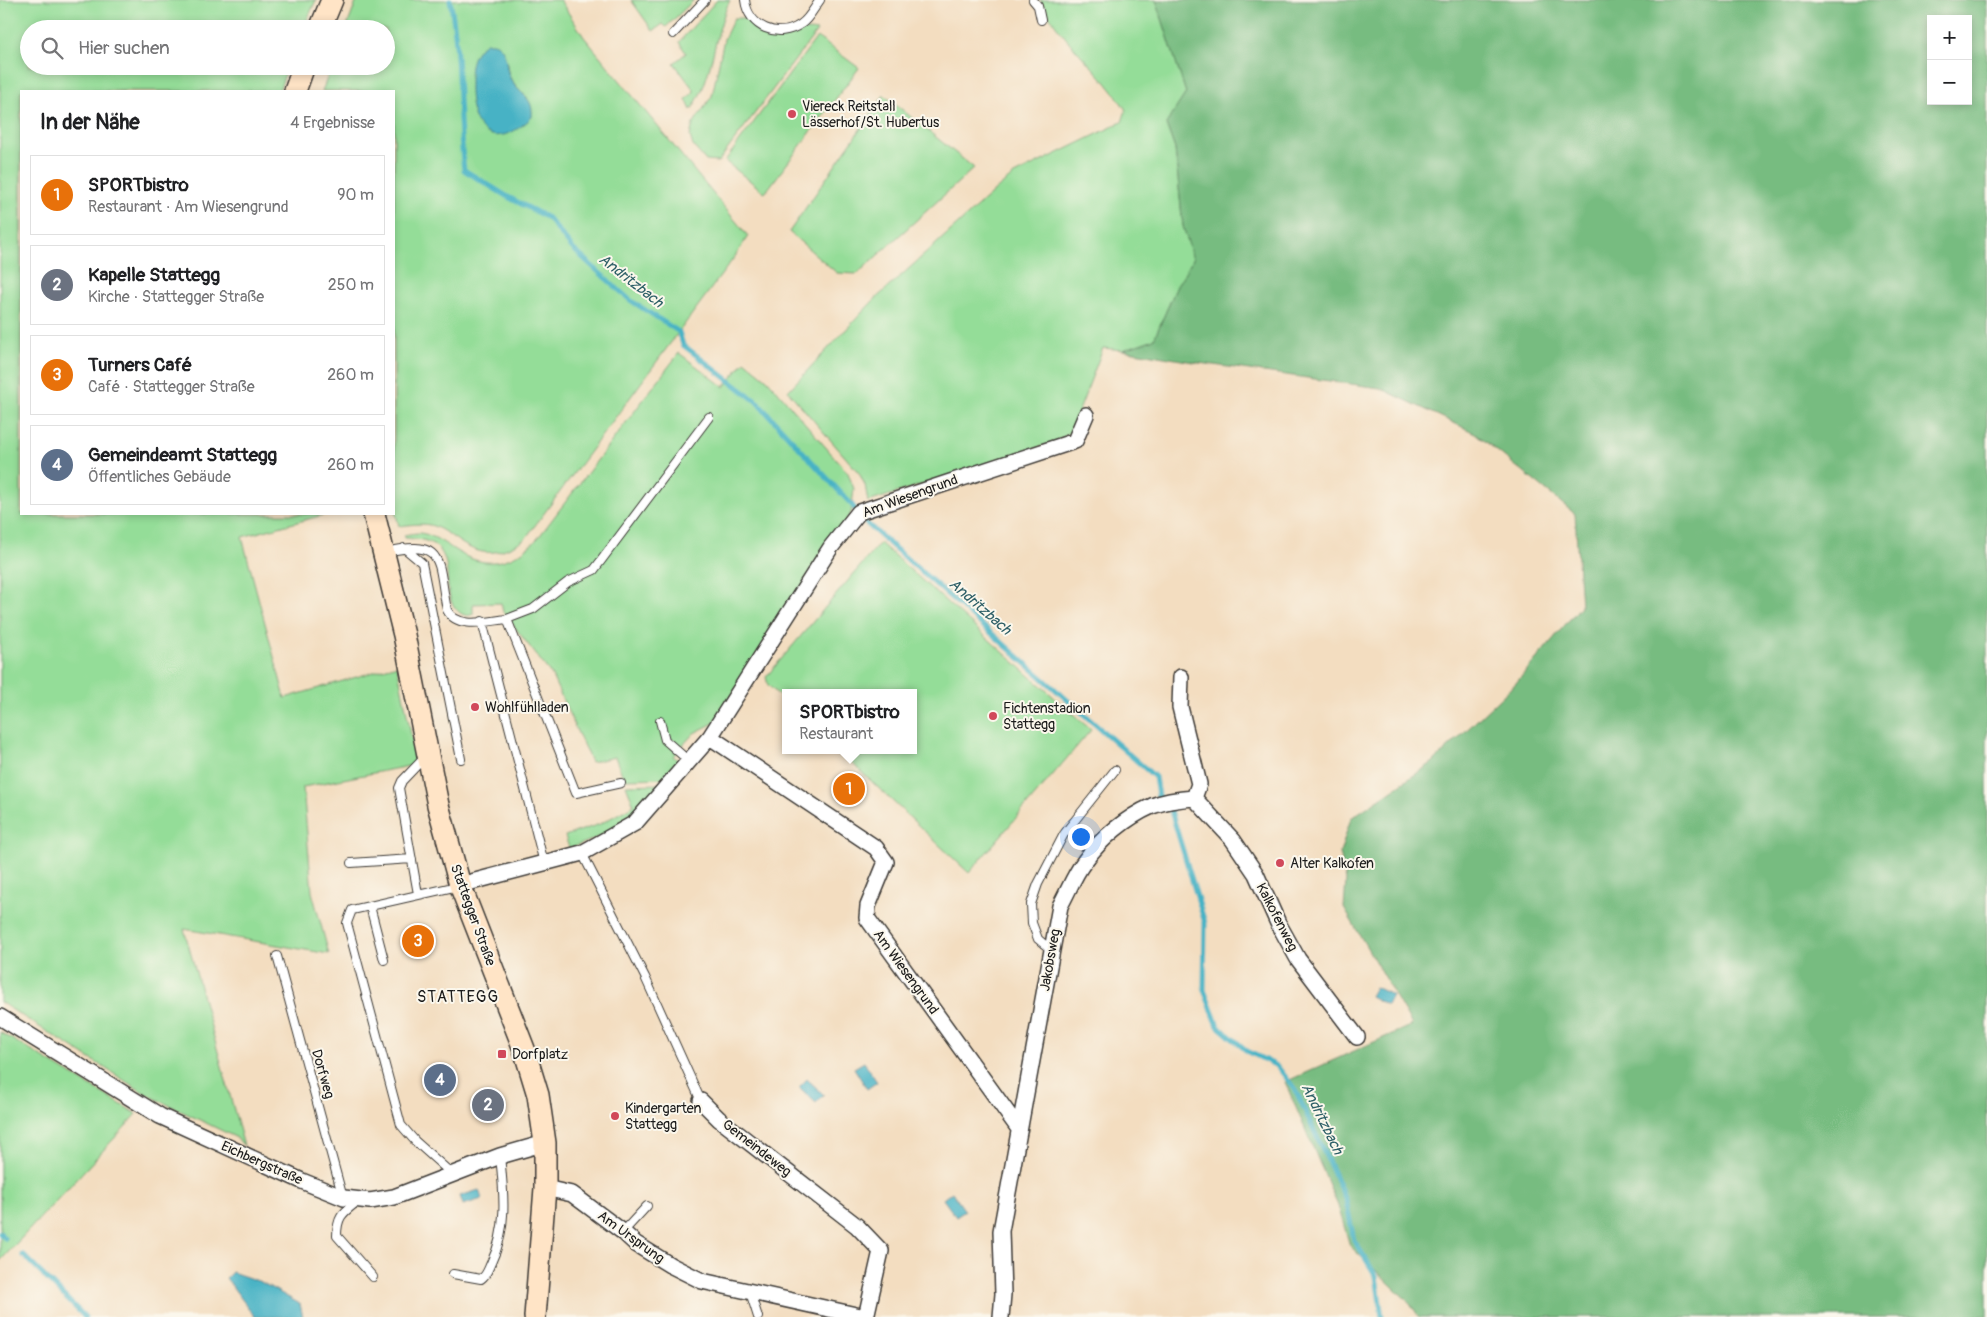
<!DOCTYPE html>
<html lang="de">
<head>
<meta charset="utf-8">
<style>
  :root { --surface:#fff; --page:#f6f6f6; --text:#202124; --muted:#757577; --line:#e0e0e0; --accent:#d1495b }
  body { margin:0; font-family:Pangolin,sans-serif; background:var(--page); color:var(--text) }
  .controls { position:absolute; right:15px; top:15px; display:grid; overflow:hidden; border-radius:0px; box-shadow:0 2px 8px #0003 }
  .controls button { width:45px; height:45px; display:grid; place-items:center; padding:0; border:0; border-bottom:1px solid var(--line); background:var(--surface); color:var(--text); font:25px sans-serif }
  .you { position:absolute; left:1080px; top:836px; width:18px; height:18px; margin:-12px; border:4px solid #fff; border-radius:50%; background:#1a73e8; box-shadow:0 0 0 8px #1a73e833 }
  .badge { display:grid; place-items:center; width:32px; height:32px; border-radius:50%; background:var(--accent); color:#fff; font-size:16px; font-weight:700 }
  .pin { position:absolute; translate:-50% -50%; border:2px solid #fff; box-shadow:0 1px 5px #0006 }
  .popup { position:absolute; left:782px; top:689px; width:135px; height:65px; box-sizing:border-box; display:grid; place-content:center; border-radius:0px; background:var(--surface); filter:drop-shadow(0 1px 4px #0005); font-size:16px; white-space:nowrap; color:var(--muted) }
  .popup b { font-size:19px; color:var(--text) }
  .popup::after { content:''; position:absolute; left:50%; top:100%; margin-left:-10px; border:10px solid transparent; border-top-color:var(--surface) }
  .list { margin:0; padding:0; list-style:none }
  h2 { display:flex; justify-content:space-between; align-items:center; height:65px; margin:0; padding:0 20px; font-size:21px }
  h2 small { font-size:16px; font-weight:400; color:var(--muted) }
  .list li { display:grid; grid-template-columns:32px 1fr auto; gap:15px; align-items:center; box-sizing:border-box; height:80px; margin:0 10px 10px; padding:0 10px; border:1px solid var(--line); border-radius:0px }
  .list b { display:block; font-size:19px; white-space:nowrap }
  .list p { margin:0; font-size:16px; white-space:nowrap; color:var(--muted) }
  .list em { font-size:16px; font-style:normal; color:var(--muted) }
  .icon { flex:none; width:28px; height:28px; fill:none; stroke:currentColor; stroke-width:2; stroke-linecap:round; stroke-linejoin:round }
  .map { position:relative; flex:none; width:1987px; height:1317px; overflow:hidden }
  .search { position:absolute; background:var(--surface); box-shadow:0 2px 8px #0003; left:20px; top:20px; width:375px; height:55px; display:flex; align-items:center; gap:12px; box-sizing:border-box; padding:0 18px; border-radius:28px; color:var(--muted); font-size:19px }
  .panel { position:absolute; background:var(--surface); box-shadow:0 2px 8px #0003; left:20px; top:90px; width:375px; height:425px; border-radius:0px }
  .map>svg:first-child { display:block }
</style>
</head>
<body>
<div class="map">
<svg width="1987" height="1317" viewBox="0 0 1987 1317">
  <rect width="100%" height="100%" fill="#fbf7ec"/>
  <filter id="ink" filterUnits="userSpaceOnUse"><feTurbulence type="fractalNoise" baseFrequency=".02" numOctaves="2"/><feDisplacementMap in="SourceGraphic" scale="10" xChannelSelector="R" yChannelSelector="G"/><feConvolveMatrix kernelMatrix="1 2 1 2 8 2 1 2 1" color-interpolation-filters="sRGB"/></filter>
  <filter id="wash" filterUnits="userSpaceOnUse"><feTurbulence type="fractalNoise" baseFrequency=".0096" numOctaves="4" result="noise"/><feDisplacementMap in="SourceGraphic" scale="20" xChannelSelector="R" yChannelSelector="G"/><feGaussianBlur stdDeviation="1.12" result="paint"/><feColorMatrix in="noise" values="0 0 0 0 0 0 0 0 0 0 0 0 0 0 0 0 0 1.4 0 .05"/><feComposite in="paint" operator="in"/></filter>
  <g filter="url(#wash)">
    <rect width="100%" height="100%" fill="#f3ddc0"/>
    <!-- green -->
    <path fill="#94dd98" stroke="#587c5a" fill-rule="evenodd" d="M0,0H316L303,29H29V66H288L279,91H21V514H327L242,537L285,698L397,665L414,749V765L303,787L312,892L329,954L184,929L244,1146L237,1138L146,1094L0,1002Z
      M357,0H560L584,37L748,236L736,255L525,539C503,552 487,559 463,544C453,538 442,528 430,525C419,523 409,525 399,526L394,507V91H322L332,66H386V29H346ZM473,59L507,64C507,79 517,89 528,98Z
      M631,0H694L666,27L663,24L653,31Z
      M717,0H730C713,35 713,80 691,110L686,99L693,93L694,90L674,63L686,53L679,42Z
      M1040,0H1156L1186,93L1166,124L1175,149L1183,226L1194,259L1177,286L1154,339L1123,350L1103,348L1071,432L1055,442L868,502L865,485L859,473L788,391L873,301L999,187L1014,175L1044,160L1122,122L1126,110C1102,70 1061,43 1040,0Z
      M734,18H746C775,53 785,25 817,31L718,162L706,161L693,146L690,136L693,124L712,96L724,39Z
      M817,37L859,68L765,193L725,161Z
      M884,95L974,168L857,274L837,273L789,232Z
      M679,353L724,387L745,361L767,379L848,473L854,489L851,513L714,723L694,733L673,756L681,763L668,778L624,779L615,757L591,762L551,674L503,612L501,603L473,604V614C465,619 456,611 452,603C444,586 452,562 438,548C429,539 416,539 405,538L404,535C409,534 415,533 420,533C435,535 446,545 458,552C488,571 515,562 538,538Z
      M880,543L1091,730L969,873L838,750H913V693H785V701L768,685L766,677Z
      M665,784C635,816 613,835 569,848L565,836L600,824L634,805L626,785Z
      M0,1032L137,1114L0,1261Z"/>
    <!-- forest -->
    <path fill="#77bc80" stroke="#4a6c4e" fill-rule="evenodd" d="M1156,0H1987V1317H1419L1410,1303L1350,1246L1338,1206L1285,1082L1412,1025L1344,908L1346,880L1340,853L1351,818L1432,763L1516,683L1581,606L1575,514L1475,433L1380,388L1199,363L1123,350L1154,339L1177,286L1193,259L1183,226L1175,149L1166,124L1186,93ZM1931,19H1968V101H1931Z"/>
    <!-- water -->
    <path fill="#47b2c5" stroke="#326770" d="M486,43C490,43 494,42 498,45C508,52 505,68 510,78C518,95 534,95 532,117C494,154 469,132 470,85C470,73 470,60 477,51C479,47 483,46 486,43Z
      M1375,987L1392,995L1387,1005L1370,996Z
      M864,1062L877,1082L867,1089L854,1068Z
      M807,1079L824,1095L816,1103L799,1087Z
      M479,1190L482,1199L463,1205L460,1196Z
      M952,1192L965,1211L956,1217L943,1199Z
      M232,1272L261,1282L300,1304L303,1317H255L226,1278Z"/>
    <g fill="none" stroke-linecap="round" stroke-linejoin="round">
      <!-- stream -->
      <path stroke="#47b2c5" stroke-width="5" d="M450,0C461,55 457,113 464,170L508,197L548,218L573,249L630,300L679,332L683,345L756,401L852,505L865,522L1155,777L1158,796L1171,811L1205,923L1204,990L1218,1026L1247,1051L1277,1066L1295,1089L1346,1200L1354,1240L1376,1276L1382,1317
        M0,1233L5,1238
        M23,1255L85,1317"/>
    </g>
  </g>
  <g filter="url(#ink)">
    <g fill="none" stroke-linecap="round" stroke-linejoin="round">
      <defs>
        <path id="lane" d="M745,0C748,27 778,40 801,24C809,19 814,8 820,0
          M1033,0L1038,6L1041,20
          M673,34L705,0
          M404,548L422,563L461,759
          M386,552C447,538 437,562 447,610C457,630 488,621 507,619L576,793L621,783
          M507,619L533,609L568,582L594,570L709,417
          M482,621L544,863
          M660,721L665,740L690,762
          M582,853L645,977L701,1101
          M351,863L412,859
          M418,894L399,788L402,781L425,757
          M370,906L384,960
          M1051,950L1038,939L1032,923L1031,904L1038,884L1064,834L1115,770
          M277,956L343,1198
          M452,1174L415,1141L401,1125L347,923L352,910L458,886
          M358,1201C343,1213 337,1216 337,1236L373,1277
          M623,1232L647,1206
          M453,1274L481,1279C487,1275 488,1269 491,1263C508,1228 504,1193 500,1156
          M750,1292L758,1317"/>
        <path id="street" d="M1181,677L1180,707L1199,784L1194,798
          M710,737L876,848L886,862L868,906L867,918L1019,1129
          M1194,798L1233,840L1256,874L1278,923L1298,959L1357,1037
          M460,885L582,853L635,823L710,737L831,547L859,512L1075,441L1086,415
          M0,1017L160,1116L302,1181L344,1198L370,1201L394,1197L500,1156L545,1143
          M701,1101L719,1119L857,1226L881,1251L866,1317
          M545,1188L572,1194L623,1232L636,1244L670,1265L702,1281L865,1317
          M1001,1317L1003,1294L1001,1231L1060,906C1068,892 1074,875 1084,862C1100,839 1127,817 1152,806C1165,801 1180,799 1194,798"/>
        <path id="secondary" d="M320,29L332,0
          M295,91L304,66
          M374,514L404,635L438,805L460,885L524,1049L538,1095L545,1143V1188L535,1317"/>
      </defs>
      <!-- lane casing -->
      <use href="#lane" stroke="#3c3935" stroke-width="10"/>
      <!-- street casing -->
      <use href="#street" stroke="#3c3935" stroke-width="18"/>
      <!-- secondary casing -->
      <use href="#secondary" stroke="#3c3935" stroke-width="24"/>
      <!-- lane -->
      <use href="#lane" stroke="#fff" stroke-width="8"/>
      <!-- street -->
      <use href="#street" stroke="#fff" stroke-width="15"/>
      <!-- secondary -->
      <use href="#secondary" stroke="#ffe4c6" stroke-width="21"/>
    </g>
  </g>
  <!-- markers -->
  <g fill="#d1495b" stroke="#fbf7ec" stroke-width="2">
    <circle cx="792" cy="114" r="5"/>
    <circle cx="475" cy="707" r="5"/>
    <circle cx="993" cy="716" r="5"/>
    <circle cx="1280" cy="863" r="5"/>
    <rect x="497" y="1049" width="10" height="10" rx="2.5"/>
    <circle cx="615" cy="1116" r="5"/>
  </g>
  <g text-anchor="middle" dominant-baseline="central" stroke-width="4" stroke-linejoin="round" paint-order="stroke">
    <!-- poi labels -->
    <g font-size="14" fill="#1c1c1c" stroke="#fbf7ec" text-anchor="start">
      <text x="802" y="106">Viereck Reitstall<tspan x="802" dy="16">Lässerhof/St. Hubertus</tspan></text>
      <text x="485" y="707">Wohlfühlladen</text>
      <text x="1003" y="708">Fichtenstadion<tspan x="1003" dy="16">Stattegg</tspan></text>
      <text x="1290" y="863">Alter Kalkofen</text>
      <text x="512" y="1054">Dorfplatz</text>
      <text x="625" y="1108">Kindergarten<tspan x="625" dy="16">Stattegg</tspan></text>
    </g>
    <!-- street labels -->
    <g font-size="14" fill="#1c1c1c" stroke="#fbf7ec">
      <text transform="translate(910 496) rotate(-20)">Am Wiesengrund</text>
      <text transform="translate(473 915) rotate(70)">Stattegger Straße</text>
      <text transform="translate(1277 917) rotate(63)">Kalkofenweg</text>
      <text transform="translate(1050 960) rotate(-80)">Jakobsweg</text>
      <text transform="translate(906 972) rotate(54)">Am Wiesengrund</text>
      <text transform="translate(323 1074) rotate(74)">Dorfweg</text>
      <text transform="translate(757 1148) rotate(38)">Gemeindeweg</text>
      <text transform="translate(262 1163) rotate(24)">Eichbergstraße</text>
      <text transform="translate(631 1237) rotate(36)">Am Ursprung</text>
    </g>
    <!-- water labels -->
    <g font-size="15" font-style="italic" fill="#2f6068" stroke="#fbf7ec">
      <text transform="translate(631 281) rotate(38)">Andritzbach</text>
      <text transform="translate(980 607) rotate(41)">Andritzbach</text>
      <text transform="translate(1322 1119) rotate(64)">Andritzbach</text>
    </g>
    <!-- quarter labels -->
    <g font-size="16" letter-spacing="1" fill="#1c1c1c" stroke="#fbf7ec">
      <text x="458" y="997">STATTEGG</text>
    </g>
  </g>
</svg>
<div class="controls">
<button>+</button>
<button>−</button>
</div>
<div class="you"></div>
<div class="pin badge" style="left:849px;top:789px;background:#e8710a">1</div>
<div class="popup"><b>SPORTbistro</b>Restaurant</div>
<div class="pin badge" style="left:488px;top:1105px;background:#6b7280">2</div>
<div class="pin badge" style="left:418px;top:941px;background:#e8710a">3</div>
<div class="pin badge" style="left:440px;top:1080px;background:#5c6f8a">4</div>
<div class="search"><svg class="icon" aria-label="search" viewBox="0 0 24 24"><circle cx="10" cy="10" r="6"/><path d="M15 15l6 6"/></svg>Hier suchen</div>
<section class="panel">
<h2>In der Nähe<small>4 Ergebnisse</small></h2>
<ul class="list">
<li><span class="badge" style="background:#e8710a">1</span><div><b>SPORTbistro</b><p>Restaurant · Am Wiesengrund</p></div><em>90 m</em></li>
<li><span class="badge" style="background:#6b7280">2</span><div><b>Kapelle Stattegg</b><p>Kirche · Stattegger Straße</p></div><em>250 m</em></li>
<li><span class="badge" style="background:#e8710a">3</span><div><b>Turners Café</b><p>Café · Stattegger Straße</p></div><em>260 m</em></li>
<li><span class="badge" style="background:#5c6f8a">4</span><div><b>Gemeindeamt Stattegg</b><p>Öffentliches Gebäude</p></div><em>260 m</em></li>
</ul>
</section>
</div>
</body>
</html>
